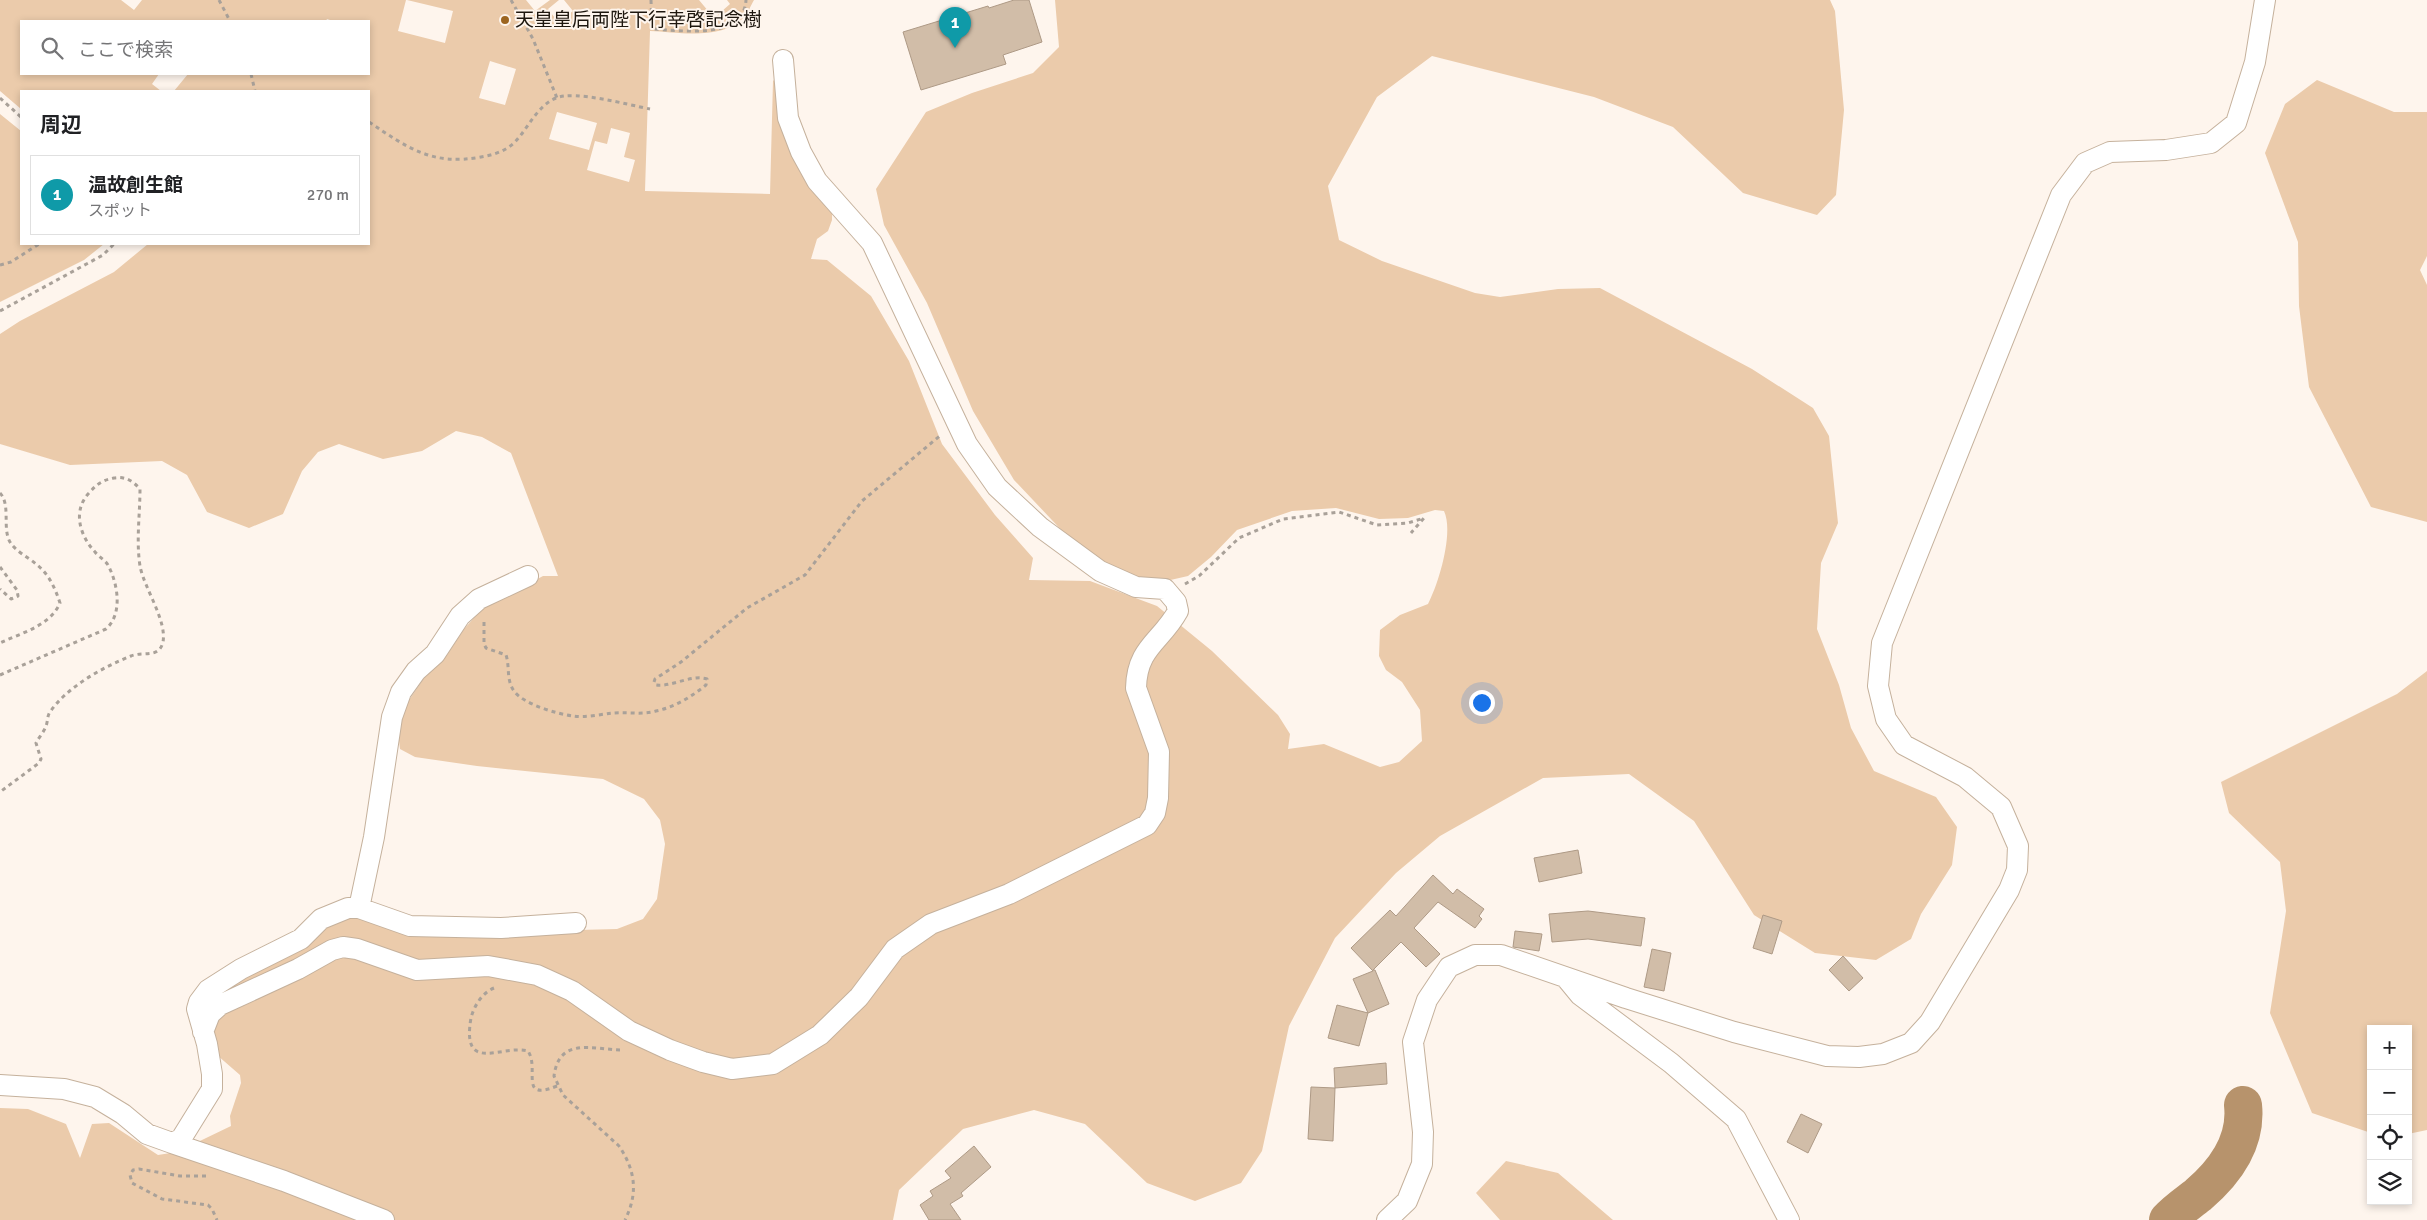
<!DOCTYPE html>
<html lang="ja">
<head>
<meta charset="utf-8">
<style>
  :root { --surface:#fff; --page:#f2f2f2; --text:#202124; --muted:#757577; --line:#e0e0e0; --accent:#9c6520 }
  body { margin:0; font-family:Signika,"Noto Sans JP",sans-serif; background:var(--page); color:var(--text) }
  .controls { position:absolute; right:15px; bottom:15px; display:grid; overflow:hidden; border-radius:0px; box-shadow:0 2px 8px #0003 }
  .controls button { width:45px; height:45px; display:grid; place-items:center; padding:0; border:0; border-bottom:1px solid var(--line); background:var(--surface); color:var(--text); font:25px sans-serif }
  .you { position:absolute; left:1481px; top:702px; width:18px; height:18px; margin:-12px; border:4px solid #fff; border-radius:50%; background:#1a73e8; box-shadow:0 0 0 8px #1a73e833 }
  .badge { display:grid; place-items:center; width:32px; height:32px; border-radius:50%; background:var(--accent); color:#fff; font-size:16px; font-weight:700 }
  .pin { position:absolute; translate:-50% -41px; filter:drop-shadow(0 1px 2px #0008) }
  .pin::after { content:''; position:absolute; top:26px; width:18px; height:15px; background:inherit; clip-path:polygon(0 0,100% 0,50% 100%) }
  .list { margin:0; padding:0; list-style:none }
  h2 { display:flex; justify-content:space-between; align-items:center; height:65px; margin:0; padding:0 20px; font-size:21px }
  h2 small { font-size:16px; font-weight:400; color:var(--muted) }
  .list li { display:grid; grid-template-columns:32px 1fr auto; gap:15px; align-items:center; box-sizing:border-box; height:80px; margin:0 10px 10px; padding:0 10px; border:1px solid var(--line); border-radius:0px }
  .list b { display:block; font-size:19px; white-space:nowrap }
  .list p { margin:0; font-size:16px; white-space:nowrap; color:var(--muted) }
  .list em { font-size:16px; font-style:normal; color:var(--muted) }
  .icon { flex:none; width:28px; height:28px; fill:none; stroke:currentColor; stroke-width:2; stroke-linecap:round; stroke-linejoin:round }
  .map { position:relative; flex:none; width:2427px; height:1220px; overflow:hidden }
  .search { position:absolute; background:var(--surface); box-shadow:0 2px 8px #0003; left:20px; top:20px; width:350px; height:55px; display:flex; align-items:center; gap:12px; box-sizing:border-box; padding:0 18px; border-radius:0px; color:var(--muted); font-size:19px }
  .panel { position:absolute; background:var(--surface); box-shadow:0 2px 8px #0003; left:20px; top:90px; width:350px; height:155px; border-radius:0px }
  .map>svg:first-child { display:block }
</style>
</head>
<body>
<div class="map">
<svg width="2427" height="1220" viewBox="0 0 2427 1220">
  <rect width="100%" height="100%" fill="#fef5ed"/>
  <!-- green -->
  <path fill="#ebcbab" fill-rule="evenodd" d="M0,0H121L134,10L142,0H406L398,31L445,43L453,11L407,0H526L535,11L550,0H559L548,9L558,22L573,11L564,0H699L714,18L730,4L727,0H754C751,5 748,13 744,17C722,41 678,32 650,31L645,191L770,194L773,81L775,79L832,209V220L828,231L817,239L811,259L827,260L871,296L909,361L942,444L995,515L1033,558L1029,580L1090,581L1157,606L1212,651L1278,715L1290,734L1288,749L1324,744L1380,767L1399,762L1422,741L1420,710L1402,682L1386,670L1379,656L1380,630L1400,615L1428,604C1439,583 1454,532 1444,511L1435,510L1408,518L1379,519L1336,508L1292,511L1237,530L1211,557L1188,576L1166,581L1137,579L1101,563L1069,538L1014,480L973,411L927,303L884,225L876,189L926,112L972,93L1033,73L1059,47L1055,0H1830L1835,11L1844,110L1836,195L1817,215L1743,193L1673,127L1594,97L1432,56L1377,97L1328,186L1339,240L1382,261L1475,293L1500,297L1558,289L1600,288L1752,369L1813,408L1829,436L1838,523L1821,563L1817,629L1839,685L1851,728L1874,771L1936,797L1957,827L1952,865L1921,914L1911,939L1876,960L1815,953L1754,915L1694,821L1629,774L1543,778L1440,836L1396,873L1335,938L1289,1026L1262,1151L1241,1183L1195,1201L1147,1183L1085,1124L1034,1110L963,1129L899,1190L893,1220H0V1108L28,1109L66,1124L80,1158L92,1124L109,1123L158,1155L177,1152L231,1126L230,1116L241,1083L240,1075L217,1055L206,1005L216,993L332,920L347,916L578,930L617,929L643,919L657,899L665,844L660,820L644,799L603,779L477,766L415,757L400,749L398,732L405,706L424,678L447,655L464,629L483,608L543,576H558L511,453L482,437L456,431L422,451L383,459L339,444L318,452L302,471L283,514L249,528L207,512L187,475L162,461L70,465L0,444V334L20,321L114,272L148,244H369V91H174L188,74H369V21H333L327,19L326,21H21V74H159L152,84L161,91H21V109L0,91ZM490,61L516,69L505,105L479,98ZM557,112L597,123L589,150L549,139ZM611,128L630,133L624,157L635,160L629,182L587,170L595,141L607,144Z
    M2317,80L2394,112H2427V256L2420,270L2427,285V522L2371,507L2309,387L2299,306L2298,242L2265,153L2285,104Z
    M0,114L21,131V244H104L84,260L0,302Z
    M2427,671V1130L2408,1134V1029H2371V1133L2312,1113L2270,1013L2286,911L2280,862L2229,813L2221,782L2397,694Z
    M1506,1161L1558,1173L1613,1220H1500L1476,1193Z"/>
  <g fill="none" stroke-linecap="round" stroke-linejoin="round">
    <!-- river -->
    <path stroke="#b7936c" stroke-width="38" d="M2168,1220C2177,1210 2188,1203 2198,1195C2225,1172 2247,1142 2243,1105"/>
  </g>
  <!-- building -->
  <path fill="#d1bda8" stroke="#ae9a86" d="M1014,0H1029L1042,42L1003,55L1006,64L921,90L903,32L988,6L989,8Z
    M1578,850L1582,873L1539,882L1534,858Z
    M1433,875L1453,894L1457,889L1484,909L1479,916L1482,919L1475,928L1438,902L1414,928L1440,954L1426,967L1401,942L1373,970H1375L1389,1004L1368,1013L1353,979L1373,971L1351,948L1390,910L1396,916Z
    M1588,911L1645,918L1641,946L1588,939L1552,942L1549,914Z
    M1763,915L1782,921L1772,954L1753,948Z
    M1515,931L1542,934L1539,951L1513,947Z
    M1652,949L1671,953L1664,991L1644,987Z
    M1843,956L1863,978L1849,991L1829,970Z
    M1337,1005L1368,1013L1359,1046L1328,1038Z
    M1386,1063L1387,1084L1335,1088L1334,1068Z
    M1311,1087L1335,1088L1333,1141L1308,1139Z
    M1801,1114L1822,1124L1808,1153L1787,1142Z
    M974,1146L991,1167L961,1193L963,1196L950,1204L961,1220H929L920,1205L933,1196L930,1191L951,1178L945,1171Z"/>
  <g fill="none" stroke-linecap="round" stroke-linejoin="round">
    <defs>
      <path id="street" d="M359,908L374,837L392,717L401,692L416,671L435,654L460,616L479,599L528,576
        M1566,978L1580,995L1671,1063L1736,1119L1789,1220
        M203,1032L210,1014L220,1005L298,969L332,950L343,947L357,949L417,970L488,966L537,975L572,991L629,1031L670,1050L703,1062L732,1069L773,1064L820,1035L859,997L895,949L931,924L1009,894L1147,825L1155,813L1158,798L1159,752L1136,688C1137,647 1161,642 1178,611L1176,602L1165,589L1136,587L1100,571L1040,527L997,487L967,444L872,243L817,181L801,152L788,118L783,60
        M0,1085L64,1089L95,1097L123,1114L147,1134L172,1143L181,1139L212,1089V1074L207,1044L197,1009L199,1002L208,990L241,969L301,939L321,919L348,908H359L410,926L501,928L576,923
        M172,1143L284,1181L384,1220
        M1387,1220L1407,1201L1422,1164L1423,1132L1413,1042L1427,1000L1449,967L1475,955H1501L1626,998L1734,1032L1827,1056L1859,1057L1883,1054L1911,1043L1930,1022L2009,890L2017,870L2018,846L2001,807L1965,777L1904,745L1886,719L1878,686L1882,643L2061,195L2085,163L2110,152L2166,150L2211,143L2236,123L2255,62L2265,0"/>
    </defs>
    <!-- street casing -->
    <use href="#street" stroke="#c5b19c" stroke-width="22"/>
    <!-- path -->
    <path stroke="#a9a199" stroke-width="3" stroke-dasharray="4 4" stroke-linecap="butt" d="M219,0L230,21
      M511,0L533,39L557,98
      M651,0L652,29C680,30 744,41 746,0
      M251,74L255,91
      M0,98L21,117
      M369,122C408,148 432,166 481,157C493,155 506,151 515,142C529,127 537,106 556,98C575,90 629,105 650,109
      M0,265L11,262L39,244
      M0,311L103,255L114,244
      M0,493C11,505 2,528 10,542C15,551 28,557 36,564C49,574 55,588 60,603C50,626 21,633 0,643
      M0,567L17,590L18,596L11,599L0,589
      M1185,584L1199,576L1239,538L1283,519L1339,512L1377,525L1408,523L1424,518L1411,533
      M484,622V644L486,648L506,655C510,667 506,680 514,691C523,704 557,714 573,716C586,718 601,714 614,713C629,712 642,715 656,711C675,707 691,697 706,685L707,679C692,674 672,687 656,685L654,682L655,679L681,662L747,608L805,575L862,501L942,434
      M0,675L106,629C123,614 118,584 108,565C105,560 99,557 95,552C80,536 72,511 89,493C96,485 102,480 114,478C125,476 133,481 140,489C140,515 136,540 140,566C144,588 167,620 163,642C159,659 143,651 131,656C103,667 67,687 50,712C47,716 48,721 46,726C44,732 39,737 36,743L41,759L39,763L0,792
      M494,988C482,993 474,1006 471,1018C461,1075 502,1044 528,1051C540,1069 518,1102 557,1086
      M620,1050C592,1049 559,1037 554,1076L563,1095L619,1146C636,1171 638,1194 625,1220
      M206,1176H180L139,1169L133,1170L130,1175L132,1183L162,1199L208,1205L212,1209L217,1220"/>
    <!-- street -->
    <use href="#street" stroke="#fff" stroke-width="20"/>
  </g>
  <!-- markers -->
  <circle fill="#9c6520" stroke="#fef5ed" stroke-width="2" cx="505" cy="20" r="5"/>
  <g text-anchor="middle" dominant-baseline="central" stroke-width="4" stroke-linejoin="round" paint-order="stroke">
    <!-- poi labels -->
    <g font-size="19" fill="#1e170f" stroke="#fef5ed" text-anchor="start">
      <text x="515" y="20">天皇皇后両陛下行幸啓記念樹</text>
    </g>
  </g>
</svg>
<div class="controls">
<button>+</button>
<button>−</button>
<button><svg class="icon" aria-label="locate" viewBox="0 0 24 24"><circle cx="12" cy="12" r="6"/><path d="M12 2v4M12 18v4M2 12h4M18 12h4"/></svg></button>
<button><svg class="icon" aria-label="layers" viewBox="0 0 24 24"><path d="M12 4l9 5-9 5-9-5zM3 14l9 5 9-5"/></svg></button>
</div>
<div class="you"></div>
<div class="pin badge" style="left:955px;top:48px;background:#0f9aa8">1</div>
<div class="search"><svg class="icon" aria-label="search" viewBox="0 0 24 24"><circle cx="10" cy="10" r="6"/><path d="M15 15l6 6"/></svg>ここで検索</div>
<section class="panel">
<h2>周辺<small></small></h2>
<ul class="list">
<li><span class="badge" style="background:#0f9aa8">1</span><div><b>温故創生館</b><p>スポット</p></div><em>270 m</em></li>
</ul>
</section>
</div>
</body>
</html>
